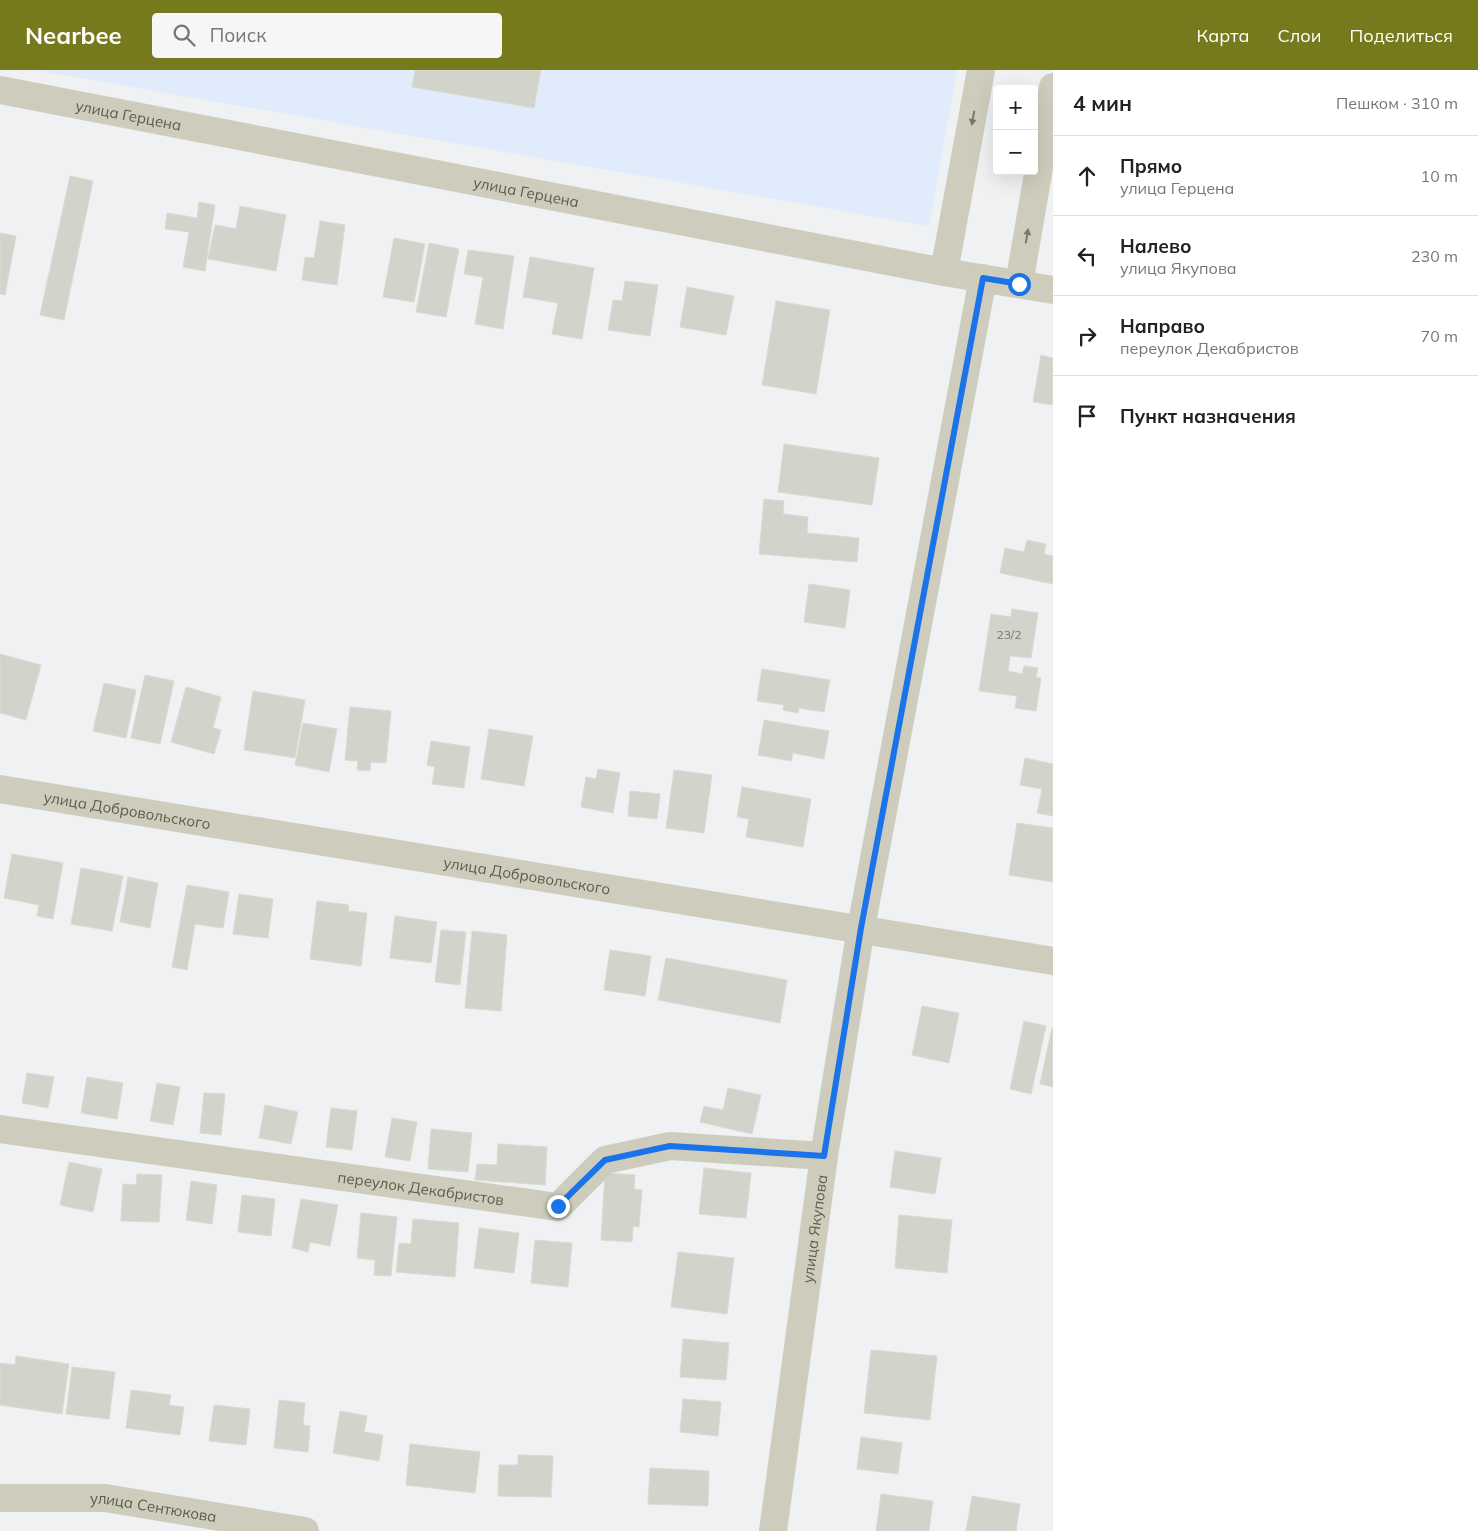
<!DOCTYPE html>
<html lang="ru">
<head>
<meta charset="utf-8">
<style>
  :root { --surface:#fff; --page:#f6f6f6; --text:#222; --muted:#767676; --line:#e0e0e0; --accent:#77791d }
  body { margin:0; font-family:Mulish,sans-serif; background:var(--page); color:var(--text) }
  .controls { position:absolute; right:15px; top:15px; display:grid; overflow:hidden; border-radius:5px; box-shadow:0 5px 20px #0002 }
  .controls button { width:45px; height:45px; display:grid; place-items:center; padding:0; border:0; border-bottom:1px solid var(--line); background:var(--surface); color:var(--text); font:25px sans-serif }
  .stop { position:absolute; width:15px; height:15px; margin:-11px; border:4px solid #1a73e8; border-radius:50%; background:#fff }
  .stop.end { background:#1a73e8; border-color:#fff; box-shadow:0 1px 5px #0008 }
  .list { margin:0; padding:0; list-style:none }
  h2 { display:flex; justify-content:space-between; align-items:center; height:65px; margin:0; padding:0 20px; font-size:21px }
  h2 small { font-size:16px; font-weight:400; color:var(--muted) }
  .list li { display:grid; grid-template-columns:32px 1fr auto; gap:15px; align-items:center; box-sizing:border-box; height:80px; padding:0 20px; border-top:1px solid var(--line) }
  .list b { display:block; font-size:19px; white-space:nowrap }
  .list p { margin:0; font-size:16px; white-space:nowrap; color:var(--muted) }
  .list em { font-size:16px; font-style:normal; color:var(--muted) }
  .icon { flex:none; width:28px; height:28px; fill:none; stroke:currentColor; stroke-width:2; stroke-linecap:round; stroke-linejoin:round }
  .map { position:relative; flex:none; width:1053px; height:1461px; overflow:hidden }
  header { display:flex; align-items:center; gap:30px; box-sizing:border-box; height:70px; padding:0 25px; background:var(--accent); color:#fff }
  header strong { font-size:24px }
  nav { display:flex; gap:28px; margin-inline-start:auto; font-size:18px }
  .search { width:350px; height:45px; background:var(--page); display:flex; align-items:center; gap:12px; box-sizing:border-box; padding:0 18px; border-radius:5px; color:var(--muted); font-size:19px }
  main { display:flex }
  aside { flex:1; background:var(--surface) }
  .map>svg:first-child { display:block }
</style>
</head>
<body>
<header>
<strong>Nearbee</strong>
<div class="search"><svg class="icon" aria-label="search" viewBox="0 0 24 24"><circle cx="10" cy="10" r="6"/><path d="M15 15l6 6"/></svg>Поиск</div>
<nav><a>Карта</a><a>Слои</a><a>Поделиться</a></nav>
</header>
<main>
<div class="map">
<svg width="1053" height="1461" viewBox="0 0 1053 1461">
  <rect width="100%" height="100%" fill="#eff1f2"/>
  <!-- medical -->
  <path fill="#e0ecfb" d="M34,0H957L929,156Z"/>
  <!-- building -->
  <path fill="#d2d4cb" stroke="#d9dbd3" d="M415,0H541L534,38L412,17Z
    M70,106L93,111L64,250L40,245Z
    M199,132L215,135L205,201L183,197L189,162L165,159L167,143L197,148Z
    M240,136L286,145L276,201L208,189L215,155L236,159Z
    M320,151L345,155L337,215L302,210L305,187L314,188Z
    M0,163L16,166L5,225L0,224Z
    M394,168L425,174L414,232L383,227Z
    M429,173L459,179L446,247L416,242Z
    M468,180L514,186L503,259L475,254L483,207L464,204Z
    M530,187L594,198L582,269L552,264L558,233L523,227Z
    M625,211L658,215L650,266L608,260L613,230L622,231Z
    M687,217L734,226L726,265L680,257Z
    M776,231L830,240L816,324L762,315Z
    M1041,285L1053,288V335L1033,332Z
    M784,374L879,388L872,435L778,422Z
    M764,429L784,431L783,444L808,447L807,463L859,468L857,492L759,484Z
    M1027,470L1046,474L1044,484L1053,486V514L1000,503L1005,478L1024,482Z
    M809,514L850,520L845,558L804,552Z
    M1012,539L1038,543L1031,588L1010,586L1008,601L1022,604L1024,596L1038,598L1036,607L1041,608L1036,641L1015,638L1017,626L979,621L991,544L1011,547Z
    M0,584L41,595L26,650L0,643Z
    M762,599L830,610L824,642L799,638L798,643L783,640L784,635L757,631Z
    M145,605L174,611L160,674L131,668Z
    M104,613L136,620L126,668L93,661Z
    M186,617L221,627L213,658L221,660L214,684L171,672Z
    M253,621L305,630L295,688L244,680Z
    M350,637L391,641L386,693L371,692L370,701L357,700L358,691L345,690Z
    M764,650L829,661L824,689L793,683L791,691L758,685Z
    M303,653L337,659L329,702L295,695Z
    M489,659L533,666L524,716L481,709Z
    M431,671L470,677L464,718L432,714L435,697L427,695Z
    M1025,688L1053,694V746L1037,743L1042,719L1020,715Z
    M598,699L620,703L613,743L581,737L586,707L596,709Z
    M674,700L712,705L704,763L666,758Z
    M742,717L811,729L803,777L746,767L749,749L737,747Z
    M630,721L660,724L657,749L628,746Z
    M1017,753L1053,758V812L1009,805Z
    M12,784L63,793L53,849L37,846L39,835L4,828Z
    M81,798L123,806L112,861L71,854Z
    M128,807L158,813L150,858L120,852Z
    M187,815L229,822L223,858L195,854L187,900L172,897Z
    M239,824L273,829L268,868L233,864Z
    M317,831L349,835L348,841L367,843L361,896L310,889Z
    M395,846L437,852L431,893L390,888Z
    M441,860L466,862L460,915L435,912Z
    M472,861L507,865L501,941L465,938Z
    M610,880L651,886L645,926L604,920Z
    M666,888L787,910L780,953L658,930Z
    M922,936L959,943L949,993L912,985Z
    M1024,951L1046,956L1031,1024L1010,1019Z
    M1052,958H1053V1017L1040,1014Z
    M27,1003L54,1007L48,1038L22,1033Z
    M87,1007L123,1013L117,1049L81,1043Z
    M157,1013L180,1017L173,1055L150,1051Z
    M728,1018L761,1025L752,1064L700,1052L704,1036L723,1040Z
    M204,1023L225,1024L221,1065L200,1063Z
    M265,1035L298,1042L291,1074L259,1068Z
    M331,1038L357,1041L352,1080L326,1077Z
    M392,1048L417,1052L410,1091L385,1087Z
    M431,1059L472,1063L468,1102L428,1099Z
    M498,1074L547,1077L545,1115L475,1110L477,1094L497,1095Z
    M895,1081L941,1088L935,1124L890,1117Z
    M69,1092L102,1099L93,1142L60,1135Z
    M704,1098L751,1103L746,1148L699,1144Z
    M605,1103L635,1105L634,1119L642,1120L639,1157L633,1156L632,1172L601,1170Z
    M137,1104L162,1105L159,1152L121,1151L123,1114L136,1115Z
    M191,1111L217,1115L212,1154L186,1150Z
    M242,1125L275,1129L271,1166L238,1162Z
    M301,1129L338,1135L330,1176L310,1172L308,1182L292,1178Z
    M361,1143L397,1147L391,1206L374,1205L375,1190L357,1188Z
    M899,1145L952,1150L947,1203L895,1198Z
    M413,1149L459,1153L455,1207L396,1202L399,1173L411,1174Z
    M479,1158L519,1163L514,1203L474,1198Z
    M535,1170L572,1173L568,1217L531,1213Z
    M678,1182L734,1188L727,1244L671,1237Z
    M683,1269L729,1273L726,1310L680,1307Z
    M871,1280L937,1286L930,1350L864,1343Z
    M16,1286L69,1294L62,1344L0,1335V1293L15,1295Z
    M72,1297L115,1302L109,1349L66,1344Z
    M131,1320L171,1325L169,1335L184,1337L180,1365L126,1358Z
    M683,1329L721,1332L718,1366L680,1362Z
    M279,1330L305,1333L303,1355L310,1356L308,1382L274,1378Z
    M214,1335L250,1339L246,1375L209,1371Z
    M340,1341L367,1346L364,1362L383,1365L379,1391L333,1383Z
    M861,1367L902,1373L898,1404L857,1399Z
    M410,1374L480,1382L475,1423L406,1415Z
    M518,1385L553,1386L551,1427L498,1426L499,1395H518Z
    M650,1398L709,1401L708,1436L648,1434Z
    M881,1424L933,1431L929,1461H876Z
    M972,1426L1020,1434L1016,1461H966Z"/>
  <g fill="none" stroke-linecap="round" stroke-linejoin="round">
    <!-- minor -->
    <g stroke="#cecdbd" stroke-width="28">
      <path id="s1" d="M0,20L944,202L1053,220"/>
      <path d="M944,202L981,0"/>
      <path d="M1019,214L1053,17"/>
      <path id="s2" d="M0,719L1053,891"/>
      <path id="s3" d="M0,1059L558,1137L605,1090L670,1076L824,1086"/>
      <path id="s4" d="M0,1428H105L305,1461"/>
      <path id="s5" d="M773,1461L824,1086L861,858L983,208"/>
    </g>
  </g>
  <!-- one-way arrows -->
  <defs><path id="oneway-solid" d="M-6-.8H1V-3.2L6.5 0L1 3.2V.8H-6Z" transform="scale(1.25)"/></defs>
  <g fill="#797864">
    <use href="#oneway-solid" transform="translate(973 48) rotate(100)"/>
    <use href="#oneway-solid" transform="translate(1027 166) rotate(-80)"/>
  </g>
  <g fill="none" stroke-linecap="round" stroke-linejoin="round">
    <!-- route -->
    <path stroke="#1a73e8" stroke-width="6" d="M558,1136L605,1090L670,1076L824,1086L861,858L983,208L1019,214"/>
  </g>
  <g text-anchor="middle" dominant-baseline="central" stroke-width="4" stroke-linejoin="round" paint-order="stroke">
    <!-- number labels -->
    <g font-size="12" fill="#7a7a68">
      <text x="1009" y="564">23/2</text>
    </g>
    <!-- street labels -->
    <g font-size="15" fill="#5d5c47" stroke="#fff">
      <text stroke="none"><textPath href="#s1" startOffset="131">улица Герцена</textPath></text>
      <text stroke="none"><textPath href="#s1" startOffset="536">улица Герцена</textPath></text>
      <text stroke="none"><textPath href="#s2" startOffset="129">улица Добровольского</textPath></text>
      <text stroke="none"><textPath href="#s2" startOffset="534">улица Добровольского</textPath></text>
      <text stroke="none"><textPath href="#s3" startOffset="425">переулок Декабристов</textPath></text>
      <text stroke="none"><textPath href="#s5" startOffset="305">улица Якупова</textPath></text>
      <text stroke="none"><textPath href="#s4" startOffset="154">улица Сентюкова</textPath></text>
    </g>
  </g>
</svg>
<div class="controls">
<button>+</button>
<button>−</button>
</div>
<div class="stop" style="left:1019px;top:214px"></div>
<div class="stop end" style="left:558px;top:1136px"></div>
</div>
<aside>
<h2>4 мин<small>Пешком · 310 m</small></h2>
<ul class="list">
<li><svg class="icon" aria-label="ahead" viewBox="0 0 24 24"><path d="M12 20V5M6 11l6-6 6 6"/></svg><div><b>Прямо</b><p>улица Герцена</p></div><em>10 m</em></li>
<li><svg class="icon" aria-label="left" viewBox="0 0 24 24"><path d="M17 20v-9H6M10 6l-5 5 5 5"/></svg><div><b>Налево</b><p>улица Якупова</p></div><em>230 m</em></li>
<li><svg class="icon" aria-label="right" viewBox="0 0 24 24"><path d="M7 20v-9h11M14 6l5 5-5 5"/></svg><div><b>Направо</b><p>переулок Декабристов</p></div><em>70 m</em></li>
<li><svg class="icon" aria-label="arrive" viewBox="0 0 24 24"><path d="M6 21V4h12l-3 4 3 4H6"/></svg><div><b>Пункт назначения</b></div></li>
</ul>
</aside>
</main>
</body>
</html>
